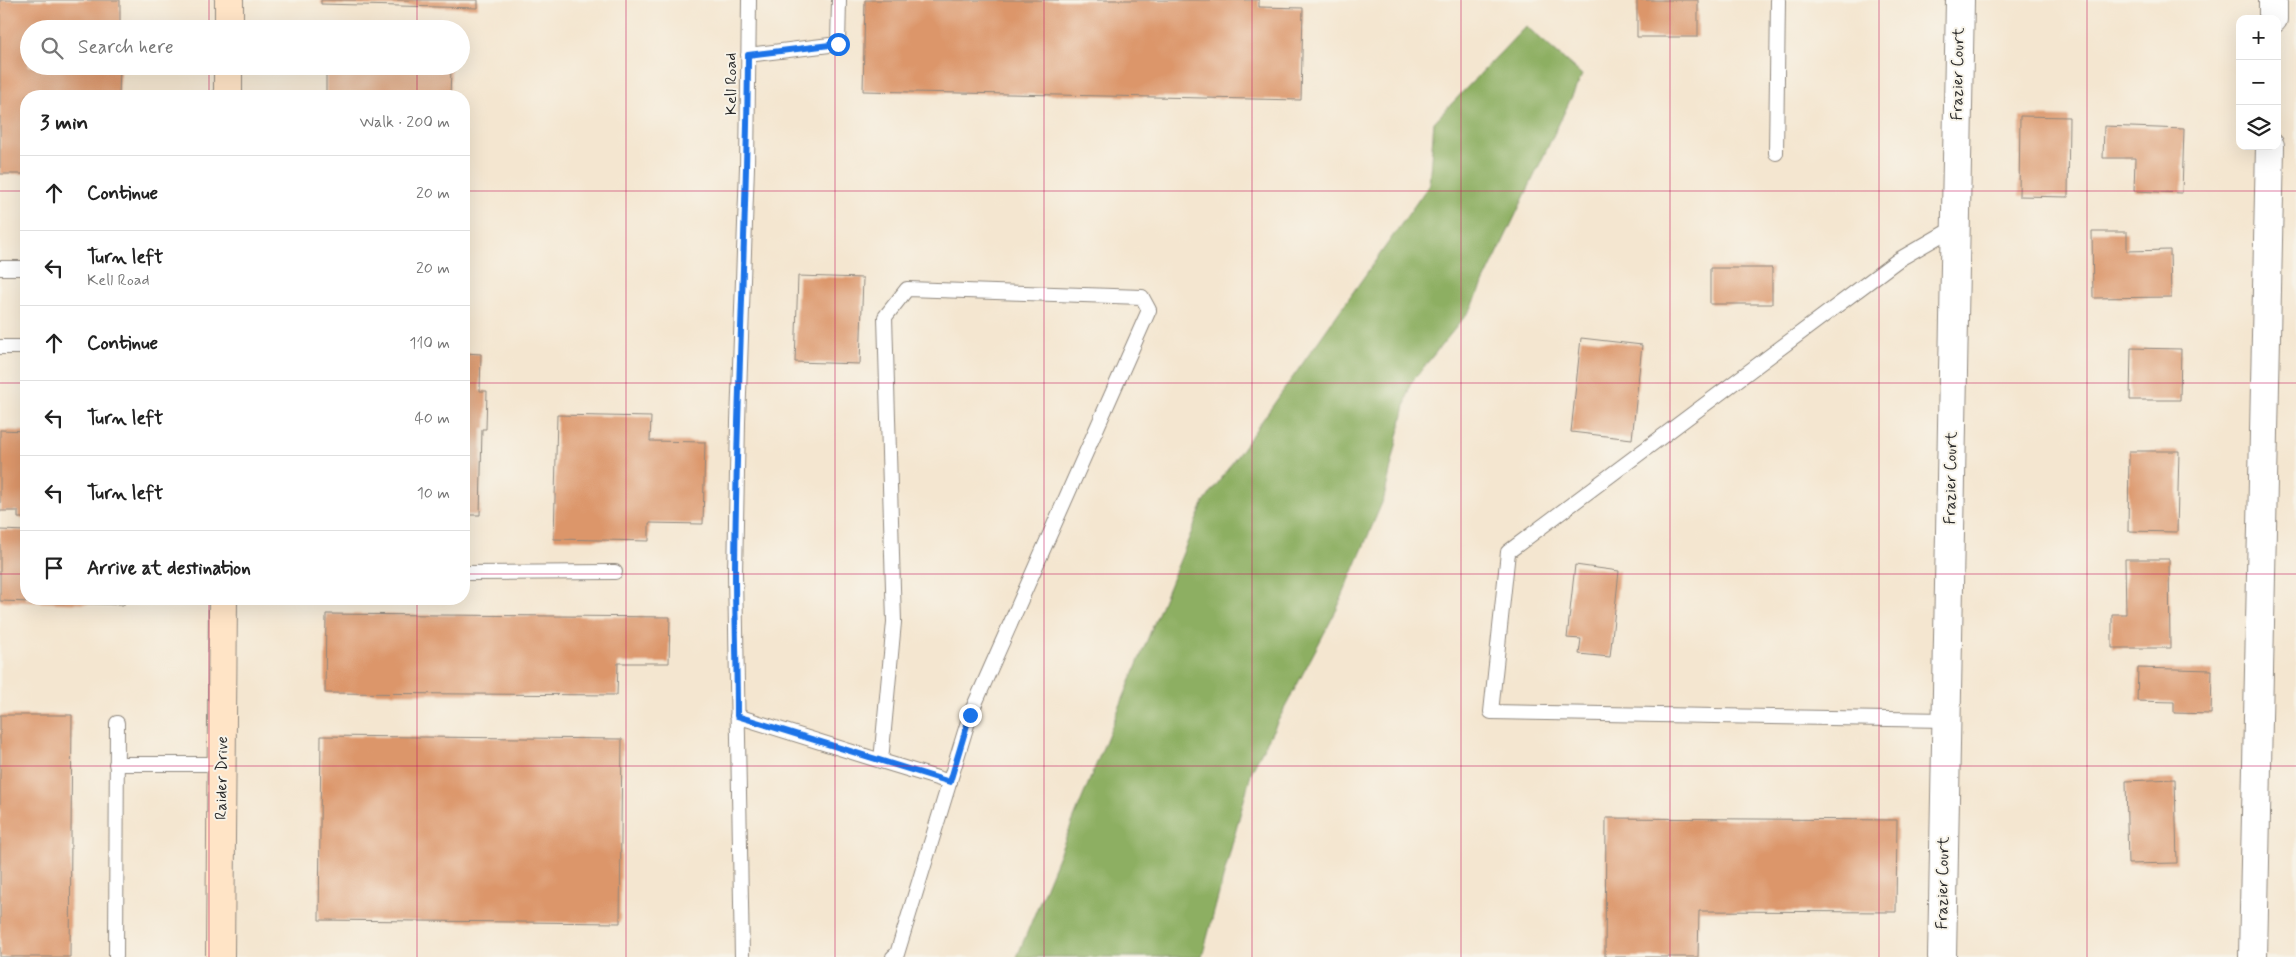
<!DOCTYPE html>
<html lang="en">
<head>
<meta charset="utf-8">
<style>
  :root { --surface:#fff; --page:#f6f6f6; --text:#222; --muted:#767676; --line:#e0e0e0 }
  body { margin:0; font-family:Mynerve,sans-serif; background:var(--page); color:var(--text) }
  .controls { position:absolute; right:15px; top:15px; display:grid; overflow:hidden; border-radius:10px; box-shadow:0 5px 20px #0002 }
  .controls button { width:45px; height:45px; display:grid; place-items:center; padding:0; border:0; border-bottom:1px solid var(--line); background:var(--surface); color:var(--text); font:25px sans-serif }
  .stop { position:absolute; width:15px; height:15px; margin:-11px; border:4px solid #1a73e8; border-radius:50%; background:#fff }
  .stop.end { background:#1a73e8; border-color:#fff; box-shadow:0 1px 5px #0008 }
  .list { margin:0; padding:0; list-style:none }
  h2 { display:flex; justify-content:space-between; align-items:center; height:65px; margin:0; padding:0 20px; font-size:21px }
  h2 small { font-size:16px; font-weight:400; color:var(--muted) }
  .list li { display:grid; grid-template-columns:32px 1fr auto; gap:15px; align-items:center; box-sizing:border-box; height:75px; padding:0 20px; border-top:1px solid var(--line) }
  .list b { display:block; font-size:19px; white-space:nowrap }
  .list p { margin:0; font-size:16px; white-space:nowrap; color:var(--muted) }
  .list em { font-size:16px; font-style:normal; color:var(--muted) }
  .icon { flex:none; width:28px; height:28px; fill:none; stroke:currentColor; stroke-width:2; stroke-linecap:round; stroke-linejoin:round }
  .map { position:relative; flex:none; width:2296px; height:957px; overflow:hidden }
  .search { position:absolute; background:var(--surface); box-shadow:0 5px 20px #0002; left:20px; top:20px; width:450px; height:55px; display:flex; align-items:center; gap:12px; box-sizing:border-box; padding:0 18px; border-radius:28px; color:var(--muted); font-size:19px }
  .panel { position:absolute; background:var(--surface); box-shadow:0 5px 20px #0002; left:20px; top:90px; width:450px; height:515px; border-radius:20px }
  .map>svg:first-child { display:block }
</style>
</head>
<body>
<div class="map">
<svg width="2296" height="957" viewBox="0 0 2296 957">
  <rect width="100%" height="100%" fill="#f7f3e8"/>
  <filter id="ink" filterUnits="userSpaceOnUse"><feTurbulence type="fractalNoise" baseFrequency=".02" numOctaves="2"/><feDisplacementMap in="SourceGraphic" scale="10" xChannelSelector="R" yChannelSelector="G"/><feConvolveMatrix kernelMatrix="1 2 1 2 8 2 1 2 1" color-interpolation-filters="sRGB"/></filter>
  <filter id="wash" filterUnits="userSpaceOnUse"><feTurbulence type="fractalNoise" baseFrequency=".0096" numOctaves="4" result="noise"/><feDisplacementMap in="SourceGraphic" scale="20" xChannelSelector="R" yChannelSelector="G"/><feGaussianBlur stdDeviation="1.12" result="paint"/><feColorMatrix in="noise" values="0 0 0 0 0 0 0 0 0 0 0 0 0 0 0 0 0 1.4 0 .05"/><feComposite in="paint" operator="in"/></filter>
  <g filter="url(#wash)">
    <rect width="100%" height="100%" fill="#f4e6d0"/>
    <!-- forest -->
    <path fill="#8daf62" stroke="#5c6d46" d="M1526,26L1582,75L1471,309L1410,384L1384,498L1337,609L1252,770L1202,957H1017L1203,504L1429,185L1434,122Z"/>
    <g id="blocks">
      <!-- building -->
      <path fill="#dc966a" d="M0,0H120V29H29V66H120L119,96H26V174H0Z
        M321,0H478V8L321,4Z
        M865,0H1259V7L1303,8L1301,100L863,91Z
        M1637,0H1698V37H1637Z
        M326,68L451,69L450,96H326Z
        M2020,116L2069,117L2068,197L2019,196Z
        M2104,126L2184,129L2182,193L2134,191L2135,158H2103Z
        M2092,232H2127V251L2170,250L2171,297L2093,298Z
        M1710,268H1772V304H1710Z
        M798,276L863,278L860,364L795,362Z
        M1581,338L1642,345L1632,439L1571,432Z
        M2131,348L2181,349L2180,400H2130Z
        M464,353L481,354L480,391H487L486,429H482L480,515H466V531H464Z
        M557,415L651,417L650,441L705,442L703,524L649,523V541L554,539Z
        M0,430L26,431V518H18V511H0Z
        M2129,451H2179L2177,532L2128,531Z
        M0,530L26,531V599H124V605L0,601Z
        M2125,559H2169L2170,648H2112V614H2126Z
        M1575,565L1619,571L1610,657L1579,654L1581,639L1567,638Z
        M326,614L670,617L669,663H618L617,695L325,693Z
        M2138,668L2212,670L2211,714L2174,713V702L2137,701Z
        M0,715H72L70,957H0Z
        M321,736L622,739L620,923L319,920Z
        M2175,779L2177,863L2128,864L2126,781Z
        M1606,818L1897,820L1896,912L1699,911L1698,957H1605Z"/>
    </g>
  </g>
  <g filter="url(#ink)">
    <use href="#blocks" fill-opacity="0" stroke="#90887e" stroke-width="1"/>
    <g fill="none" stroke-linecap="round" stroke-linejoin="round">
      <defs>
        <path id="lane" d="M748,55L838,44L839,0
          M1776,153L1778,0
          M0,268H26
          M0,347H26
          M464,573L615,572
          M737,716L881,761
          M1946,720L1491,712L1508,552L1898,260L1955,227
          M116,764H222
          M116,957L117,723
          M742,957L735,574L738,422L747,167L749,0
          M893,957L897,954L970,715L1149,310L1142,297L907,289L885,317L894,622L881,761L950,782"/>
        <path id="street" d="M2273,19V0
          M1942,957L1960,0
          M2253,957L2270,146"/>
        <path id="secondary" d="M229,29V0
          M228,96V66
          M220,957L223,599"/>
      </defs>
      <!-- lane casing -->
      <use href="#lane" stroke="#90887e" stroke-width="16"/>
      <!-- street casing -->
      <use href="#street" stroke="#90887e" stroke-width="30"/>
      <!-- secondary casing -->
      <use href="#secondary" stroke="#90887e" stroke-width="30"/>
      <!-- lane -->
      <use href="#lane" stroke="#fff" stroke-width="14"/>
      <!-- street -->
      <use href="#street" stroke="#fff" stroke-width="28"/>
      <!-- secondary -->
      <use href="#secondary" stroke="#ffe4c6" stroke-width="28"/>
    </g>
  </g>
  <g fill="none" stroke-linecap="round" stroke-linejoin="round" filter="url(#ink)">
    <!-- route -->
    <path stroke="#1a73e8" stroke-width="6" d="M838,44L748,55C747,228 736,400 735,573C735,621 737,669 737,716L950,782L970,715"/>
  </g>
  <!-- grid -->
  <path fill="none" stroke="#c2185b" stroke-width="1" stroke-opacity="0.55" d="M209,0V29M417,0V29M626,0V957M835,0V957M1044,0V957M1252,0V957M1461,0V957M1670,0V957M1879,0V957M2087,0V957M209,66V96M417,66V96M0,191H26M464,191H2296M0,383H26M464,383H2296M0,574H26M464,574H2296M209,599V957M417,599V957M0,766H2296"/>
  <g text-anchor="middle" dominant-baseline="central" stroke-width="4" stroke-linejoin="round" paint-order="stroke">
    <!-- street labels -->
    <g font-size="16" fill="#2b2b2b" stroke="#f7f3e8">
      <text transform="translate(1958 74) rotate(-89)">Frazier Court</text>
      <text transform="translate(731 84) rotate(-90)">Kell Road</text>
      <text transform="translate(1951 478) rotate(-89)">Frazier Court</text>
      <text transform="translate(222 778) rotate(-89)">Raider Drive</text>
      <text transform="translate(1943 883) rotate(-89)">Frazier Court</text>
    </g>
  </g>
</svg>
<div class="controls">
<button>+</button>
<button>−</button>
<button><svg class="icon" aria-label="layers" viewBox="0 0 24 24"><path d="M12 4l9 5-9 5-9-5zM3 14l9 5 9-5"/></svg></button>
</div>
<div class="stop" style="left:838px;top:44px"></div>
<div class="stop end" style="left:970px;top:715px"></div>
<div class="search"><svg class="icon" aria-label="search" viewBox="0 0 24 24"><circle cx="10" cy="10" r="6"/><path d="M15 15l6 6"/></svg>Search here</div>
<section class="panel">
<h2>3 min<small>Walk · 200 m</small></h2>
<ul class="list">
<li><svg class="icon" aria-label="ahead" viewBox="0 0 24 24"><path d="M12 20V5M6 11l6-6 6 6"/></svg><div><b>Continue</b></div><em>20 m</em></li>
<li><svg class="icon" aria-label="left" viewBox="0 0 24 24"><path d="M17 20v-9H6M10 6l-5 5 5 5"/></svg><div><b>Turn left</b><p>Kell Road</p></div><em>20 m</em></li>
<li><svg class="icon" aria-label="ahead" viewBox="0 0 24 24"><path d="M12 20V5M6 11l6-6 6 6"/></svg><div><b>Continue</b></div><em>110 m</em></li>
<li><svg class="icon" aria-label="left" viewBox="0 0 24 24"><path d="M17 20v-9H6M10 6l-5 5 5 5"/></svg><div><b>Turn left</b></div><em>40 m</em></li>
<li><svg class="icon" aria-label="left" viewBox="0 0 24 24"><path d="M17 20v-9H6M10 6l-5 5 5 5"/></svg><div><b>Turn left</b></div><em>10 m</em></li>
<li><svg class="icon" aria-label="arrive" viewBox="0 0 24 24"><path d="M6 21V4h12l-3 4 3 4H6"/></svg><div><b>Arrive at destination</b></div></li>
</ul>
</section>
</div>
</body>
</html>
